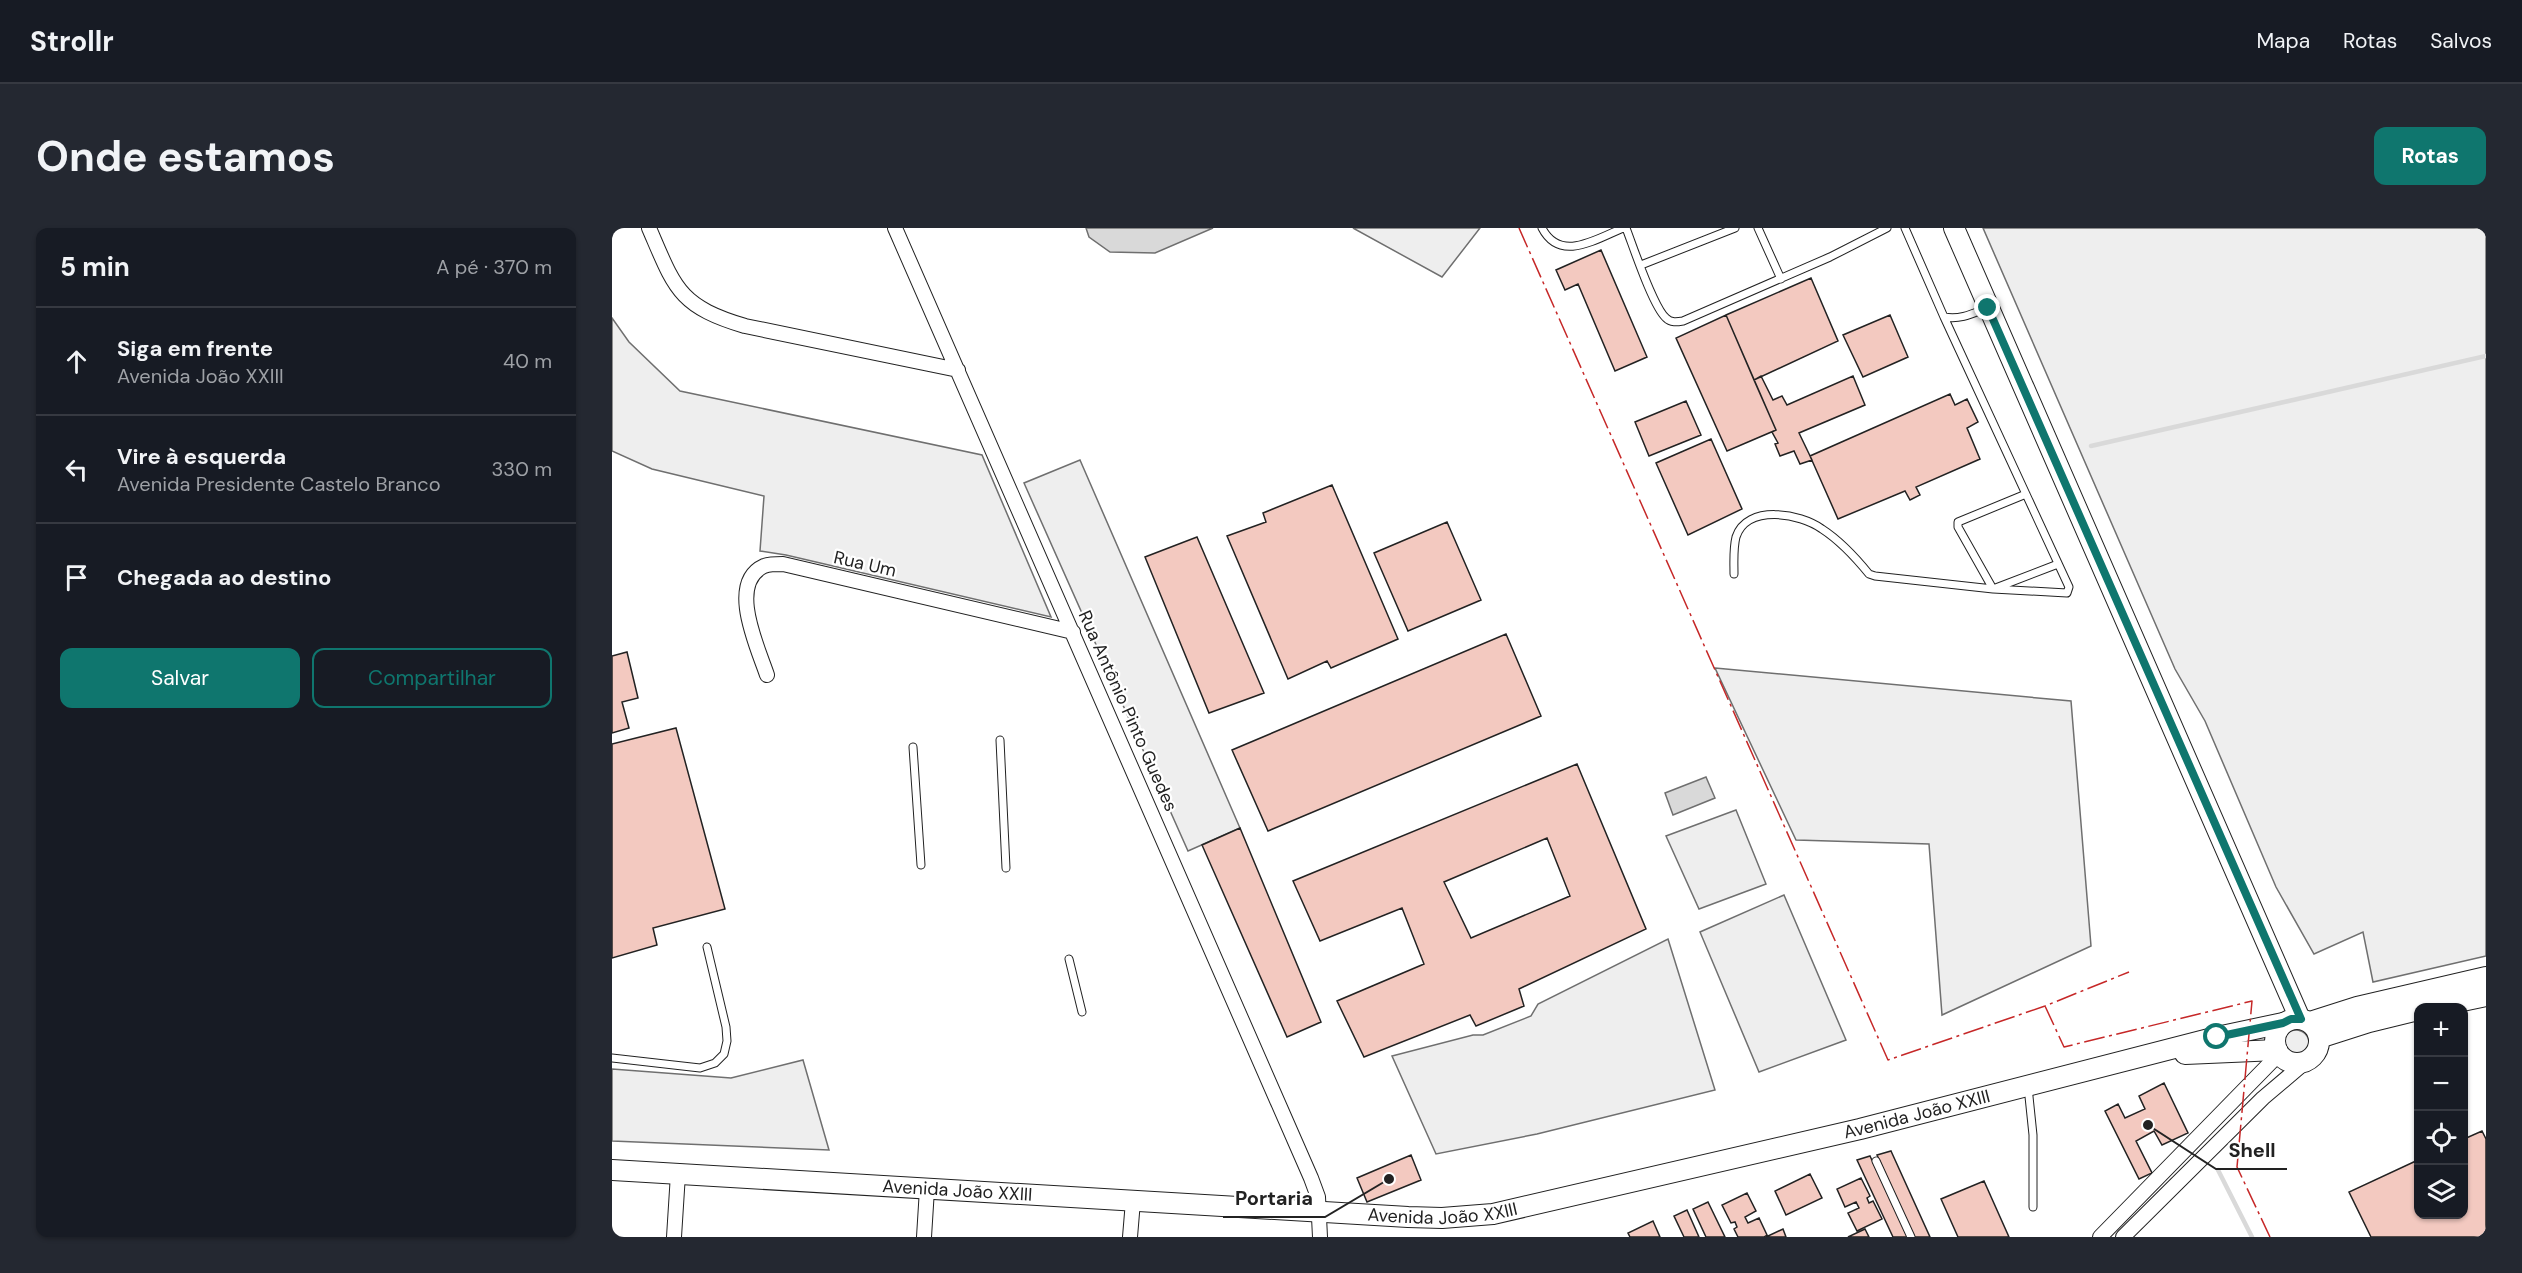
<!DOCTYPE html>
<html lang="pt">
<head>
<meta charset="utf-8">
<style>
  :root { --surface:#171b24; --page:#242831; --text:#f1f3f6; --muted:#9ea1a6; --line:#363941; --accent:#0f766e }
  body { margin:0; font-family:"DM Sans",sans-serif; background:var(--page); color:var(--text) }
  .controls { position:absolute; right:18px; bottom:18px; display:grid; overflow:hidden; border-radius:12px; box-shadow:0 2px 4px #0004 }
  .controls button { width:54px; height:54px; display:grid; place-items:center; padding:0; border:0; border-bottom:2px solid var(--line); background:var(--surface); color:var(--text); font:30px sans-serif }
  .stop { position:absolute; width:18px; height:18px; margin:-14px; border:4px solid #0f766e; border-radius:50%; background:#fff }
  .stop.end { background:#0f766e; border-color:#fff; box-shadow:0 2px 6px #0008 }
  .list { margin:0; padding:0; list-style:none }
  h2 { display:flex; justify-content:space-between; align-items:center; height:78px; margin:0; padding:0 24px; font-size:26px }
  h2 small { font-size:20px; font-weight:400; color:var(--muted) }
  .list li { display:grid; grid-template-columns:39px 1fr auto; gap:18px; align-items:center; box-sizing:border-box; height:108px; padding:0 24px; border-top:2px solid var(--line) }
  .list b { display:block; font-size:22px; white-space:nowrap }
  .list p { margin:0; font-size:20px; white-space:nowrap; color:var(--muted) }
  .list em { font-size:20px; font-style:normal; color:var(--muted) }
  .actions { display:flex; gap:12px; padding:18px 24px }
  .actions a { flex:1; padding:14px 0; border:2px solid var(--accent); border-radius:12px; text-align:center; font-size:21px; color:var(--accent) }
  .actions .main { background:var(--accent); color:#fff }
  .icon { flex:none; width:33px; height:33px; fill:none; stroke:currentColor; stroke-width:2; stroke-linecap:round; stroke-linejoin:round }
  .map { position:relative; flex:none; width:1874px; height:1009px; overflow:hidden; border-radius:12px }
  header { display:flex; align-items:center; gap:36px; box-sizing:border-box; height:84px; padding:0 30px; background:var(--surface); border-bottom:2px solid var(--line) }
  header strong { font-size:28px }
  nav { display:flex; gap:33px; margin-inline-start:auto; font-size:21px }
  .intro { display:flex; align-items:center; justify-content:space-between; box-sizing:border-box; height:144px; padding:0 36px }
  h1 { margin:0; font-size:42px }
  .button { padding:15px 27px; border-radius:12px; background:var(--accent); color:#fff; font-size:21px; font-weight:700 }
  main { display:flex; gap:36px; padding:0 36px }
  aside { flex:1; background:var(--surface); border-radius:12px; box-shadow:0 2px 4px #0004 }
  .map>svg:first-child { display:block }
</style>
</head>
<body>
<header>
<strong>Strollr</strong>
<nav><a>Mapa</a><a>Rotas</a><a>Salvos</a></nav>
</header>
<div class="intro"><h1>Onde estamos</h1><a class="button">Rotas</a></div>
<main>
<aside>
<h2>5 min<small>A pé · 370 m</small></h2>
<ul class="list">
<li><svg class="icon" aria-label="ahead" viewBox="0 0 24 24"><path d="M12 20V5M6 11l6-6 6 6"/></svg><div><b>Siga em frente</b><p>Avenida João XXIII</p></div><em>40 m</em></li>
<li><svg class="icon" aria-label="left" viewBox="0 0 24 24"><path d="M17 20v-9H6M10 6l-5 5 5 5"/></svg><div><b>Vire à esquerda</b><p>Avenida Presidente Castelo Branco</p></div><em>330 m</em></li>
<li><svg class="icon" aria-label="arrive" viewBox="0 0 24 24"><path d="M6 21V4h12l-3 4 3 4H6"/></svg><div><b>Chegada ao destino</b></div></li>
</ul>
<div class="actions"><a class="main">Salvar</a><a>Compartilhar</a></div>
</aside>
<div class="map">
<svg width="1874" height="1009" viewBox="0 0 1874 1009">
  <rect width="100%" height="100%" fill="#fff"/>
  <!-- green -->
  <path fill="#eee" stroke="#6f6f6f" stroke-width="1.5" d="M741,0H868L830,49Z
    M1371,0H1874V728L1761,754L1751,704L1702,726L1664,659L1593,493L1563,441Z
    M0,90L17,114L68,163L370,227L439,389L174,327L148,323L152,268L40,241L0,223Z
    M468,232L628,600L576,623L412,255Z
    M1103,440L1459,473L1479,718L1330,787L1317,616L1184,612Z
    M1124,582L1154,656L1087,681L1054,608Z
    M1172,667L1234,812L1147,844L1088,704Z
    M1056,711L1103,862L925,906L824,926L780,828L861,807H871L919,788L926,776Z
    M1671 815a13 13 0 1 1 26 0a13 13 0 1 1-26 0Z
    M191,832L217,922L0,913V841L119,850Z"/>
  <!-- water -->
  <path fill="#d9d9d9" stroke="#6f6f6f" stroke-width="1.5" d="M474,0H601L543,25L498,24L477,9Z
    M1094,549L1103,570L1061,587L1053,565Z"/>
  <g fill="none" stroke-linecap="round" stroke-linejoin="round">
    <!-- stream -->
    <path stroke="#d9d9d9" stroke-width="4.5" d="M1479,218L1874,128
      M1606,942L1640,1009"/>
  </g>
  <!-- building -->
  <path fill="#f3c9c0" stroke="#222" stroke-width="1.5" fill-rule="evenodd" d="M989,22L1035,129L1003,143L966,56L953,62L944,42Z
    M1199,50L1226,113L1142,152L1114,87Z
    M1114,87L1164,202L1115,223L1064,110Z
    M1278,87L1296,129L1251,149L1231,107Z
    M1149,148L1161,172L1170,168L1175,177L1241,148L1253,177L1187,205L1200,232L1188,236L1182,223L1168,228L1163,216L1166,215L1160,204L1164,202L1142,152Z
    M1338,166L1343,177L1355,171L1366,194L1355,200L1368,231L1304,259L1308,267L1298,272L1293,263L1226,291L1198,228Z
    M1074,173L1089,207L1037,228L1023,194Z
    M1099,211L1130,281L1076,307L1044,235Z
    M720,257L786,411L719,440L715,433L676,451L615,308L654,294L651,285Z
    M835,294L869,372L796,403L762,325Z
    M585,309L652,465L597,485L533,329Z
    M894,406L929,488L656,603L620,522Z
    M15,424L26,470L10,474L17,500L0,505V428Z
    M64,500L113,681L41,700L45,717L0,730V516Z
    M965,536L1034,701L907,761L912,778L864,798L858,787L752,829L725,773L812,736L790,680L708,713L681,653ZM935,610L958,668L859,710L832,654Z
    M628,600L709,794L675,809L590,617Z
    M1552,855L1576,905L1550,917L1542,903L1524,913L1540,945L1527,951L1493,883L1506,876L1513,890L1533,881L1527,868Z
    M1870,903L1874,911V1009H1759L1737,964L1806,932V986H1852V911Z
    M1279,923L1318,1009H1302L1265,927Z
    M799,927L809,952L755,974L745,950Z
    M1258,928L1296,1009H1281L1245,932Z
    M1198,946L1210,970L1174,987L1163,963Z
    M1249,950L1258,968L1255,970L1257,975L1261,973L1270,991L1245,1003L1236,985L1247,980L1244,974L1233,979L1225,961Z
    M1372,953L1397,1009H1346L1329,971Z
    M1135,965L1144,983L1133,989L1136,995L1147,990L1155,1007L1152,1009H1126L1122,1001L1125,999L1123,994L1119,995L1110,977Z
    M1096,974L1113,1009H1094L1081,981Z
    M1075,982L1087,1009H1072L1062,988Z
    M1041,993L1048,1009H1018L1016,1005Z
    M1171,1001L1174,1009H1154Z
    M1253,1001L1257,1009H1236Z"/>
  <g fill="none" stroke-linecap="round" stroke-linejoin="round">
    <defs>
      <path id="lane" d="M930,0C948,35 984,11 1011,0
        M1014,0C1021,18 1041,79 1054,90C1059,95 1065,94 1071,93L1218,29L1275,0
        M1146,0L1169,51
        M1293,0L1332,89C1348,92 1360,86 1375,80
        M1029,37L1123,0
        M1414,266L1346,294V299L1381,361L1446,336
        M1122,346C1122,334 1121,321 1124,309C1135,276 1188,285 1210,301C1227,312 1244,330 1257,346L1263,348L1381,361L1455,365L1457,359L1332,89
        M388,512L394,640
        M301,519L309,637
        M457,731L470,784
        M0,830L88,840L103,835L112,826L115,813L114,799L95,719
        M1416,859L1421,907V979
        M1264,933L1299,1009"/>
      <path id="street" d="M37,0C63,60 66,78 133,98L346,142
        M283,0L699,950L706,969L708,1009
        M155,447C146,420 115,355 152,338C157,336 166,336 171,336L461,404
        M62,1009L66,946
        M312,1009L315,961
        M518,1009L521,973
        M1488,1009L1667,826
        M1511,1009L1651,870L1697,831"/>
      <g id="secondary">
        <path d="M1342,0L1688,791"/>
        <path d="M1817,780L1874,768"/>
        <circle cx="1685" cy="813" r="22"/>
        <path d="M1698,794L1745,779L1874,749"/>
        <path d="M1707,810L1757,794L1806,782"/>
        <path d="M1573,826L1665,822"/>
        <path id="s1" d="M0,942L796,989L830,990L881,986L1248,901L1605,809L1671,795"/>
      </g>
    </defs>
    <!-- lane casing -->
    <use href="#lane" stroke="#222" stroke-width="9"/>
    <!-- street casing -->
    <use href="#street" stroke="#222" stroke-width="16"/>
    <!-- secondary casing -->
    <use href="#secondary" stroke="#222" stroke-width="22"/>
    <!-- lane -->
    <use href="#lane" stroke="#fff" stroke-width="7"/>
    <!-- street -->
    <use href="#street" stroke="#fff" stroke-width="14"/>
    <!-- secondary -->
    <use href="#secondary" stroke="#fff" stroke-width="20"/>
    <!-- power -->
    <path stroke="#c62828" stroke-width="1.5" stroke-dasharray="21 4.5 3 4.5" stroke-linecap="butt" d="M907,0L1276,832L1433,778L1517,744
      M1433,778L1452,819L1640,773L1625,939L1658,1009"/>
  </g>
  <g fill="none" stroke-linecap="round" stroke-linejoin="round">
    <!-- route -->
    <path stroke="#0f766e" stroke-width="8" d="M1376,80L1689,791H1679L1671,795L1605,809"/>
  </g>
  <g text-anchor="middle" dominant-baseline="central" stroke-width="4.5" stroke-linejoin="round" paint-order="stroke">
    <!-- street labels -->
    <g font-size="18" fill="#222" stroke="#fff">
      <text transform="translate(253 336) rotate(13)">Rua Um</text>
      <text transform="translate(516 483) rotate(66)">Rua Antônio Pinto Guedes</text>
      <text stroke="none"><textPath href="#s1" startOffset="1318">Avenida João XXIII</textPath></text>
      <text stroke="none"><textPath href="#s1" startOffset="346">Avenida João XXIII</textPath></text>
      <text stroke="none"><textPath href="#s1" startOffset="832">Avenida João XXIII</textPath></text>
    </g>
  </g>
  <!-- callouts -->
  <path fill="none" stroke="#222" stroke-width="2" d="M1536 897L1604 941H1675M777 951L713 989H611"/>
  <g fill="#222" stroke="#fff" stroke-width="2">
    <circle cx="1536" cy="897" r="6"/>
    <circle cx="777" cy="951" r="6"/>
  </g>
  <g font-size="20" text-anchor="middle" font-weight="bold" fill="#222" stroke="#fff" stroke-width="4.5" stroke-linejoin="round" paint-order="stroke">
    <text x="1640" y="929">Shell</text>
    <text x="662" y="977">Portaria</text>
  </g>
</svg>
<div class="controls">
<button>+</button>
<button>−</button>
<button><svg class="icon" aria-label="locate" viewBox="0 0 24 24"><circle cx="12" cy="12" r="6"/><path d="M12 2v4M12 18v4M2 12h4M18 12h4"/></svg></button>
<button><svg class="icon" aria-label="layers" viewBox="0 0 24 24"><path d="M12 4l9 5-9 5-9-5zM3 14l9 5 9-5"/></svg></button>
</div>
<div class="stop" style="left:1605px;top:809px"></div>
<div class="stop end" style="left:1376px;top:80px"></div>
</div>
</main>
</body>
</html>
